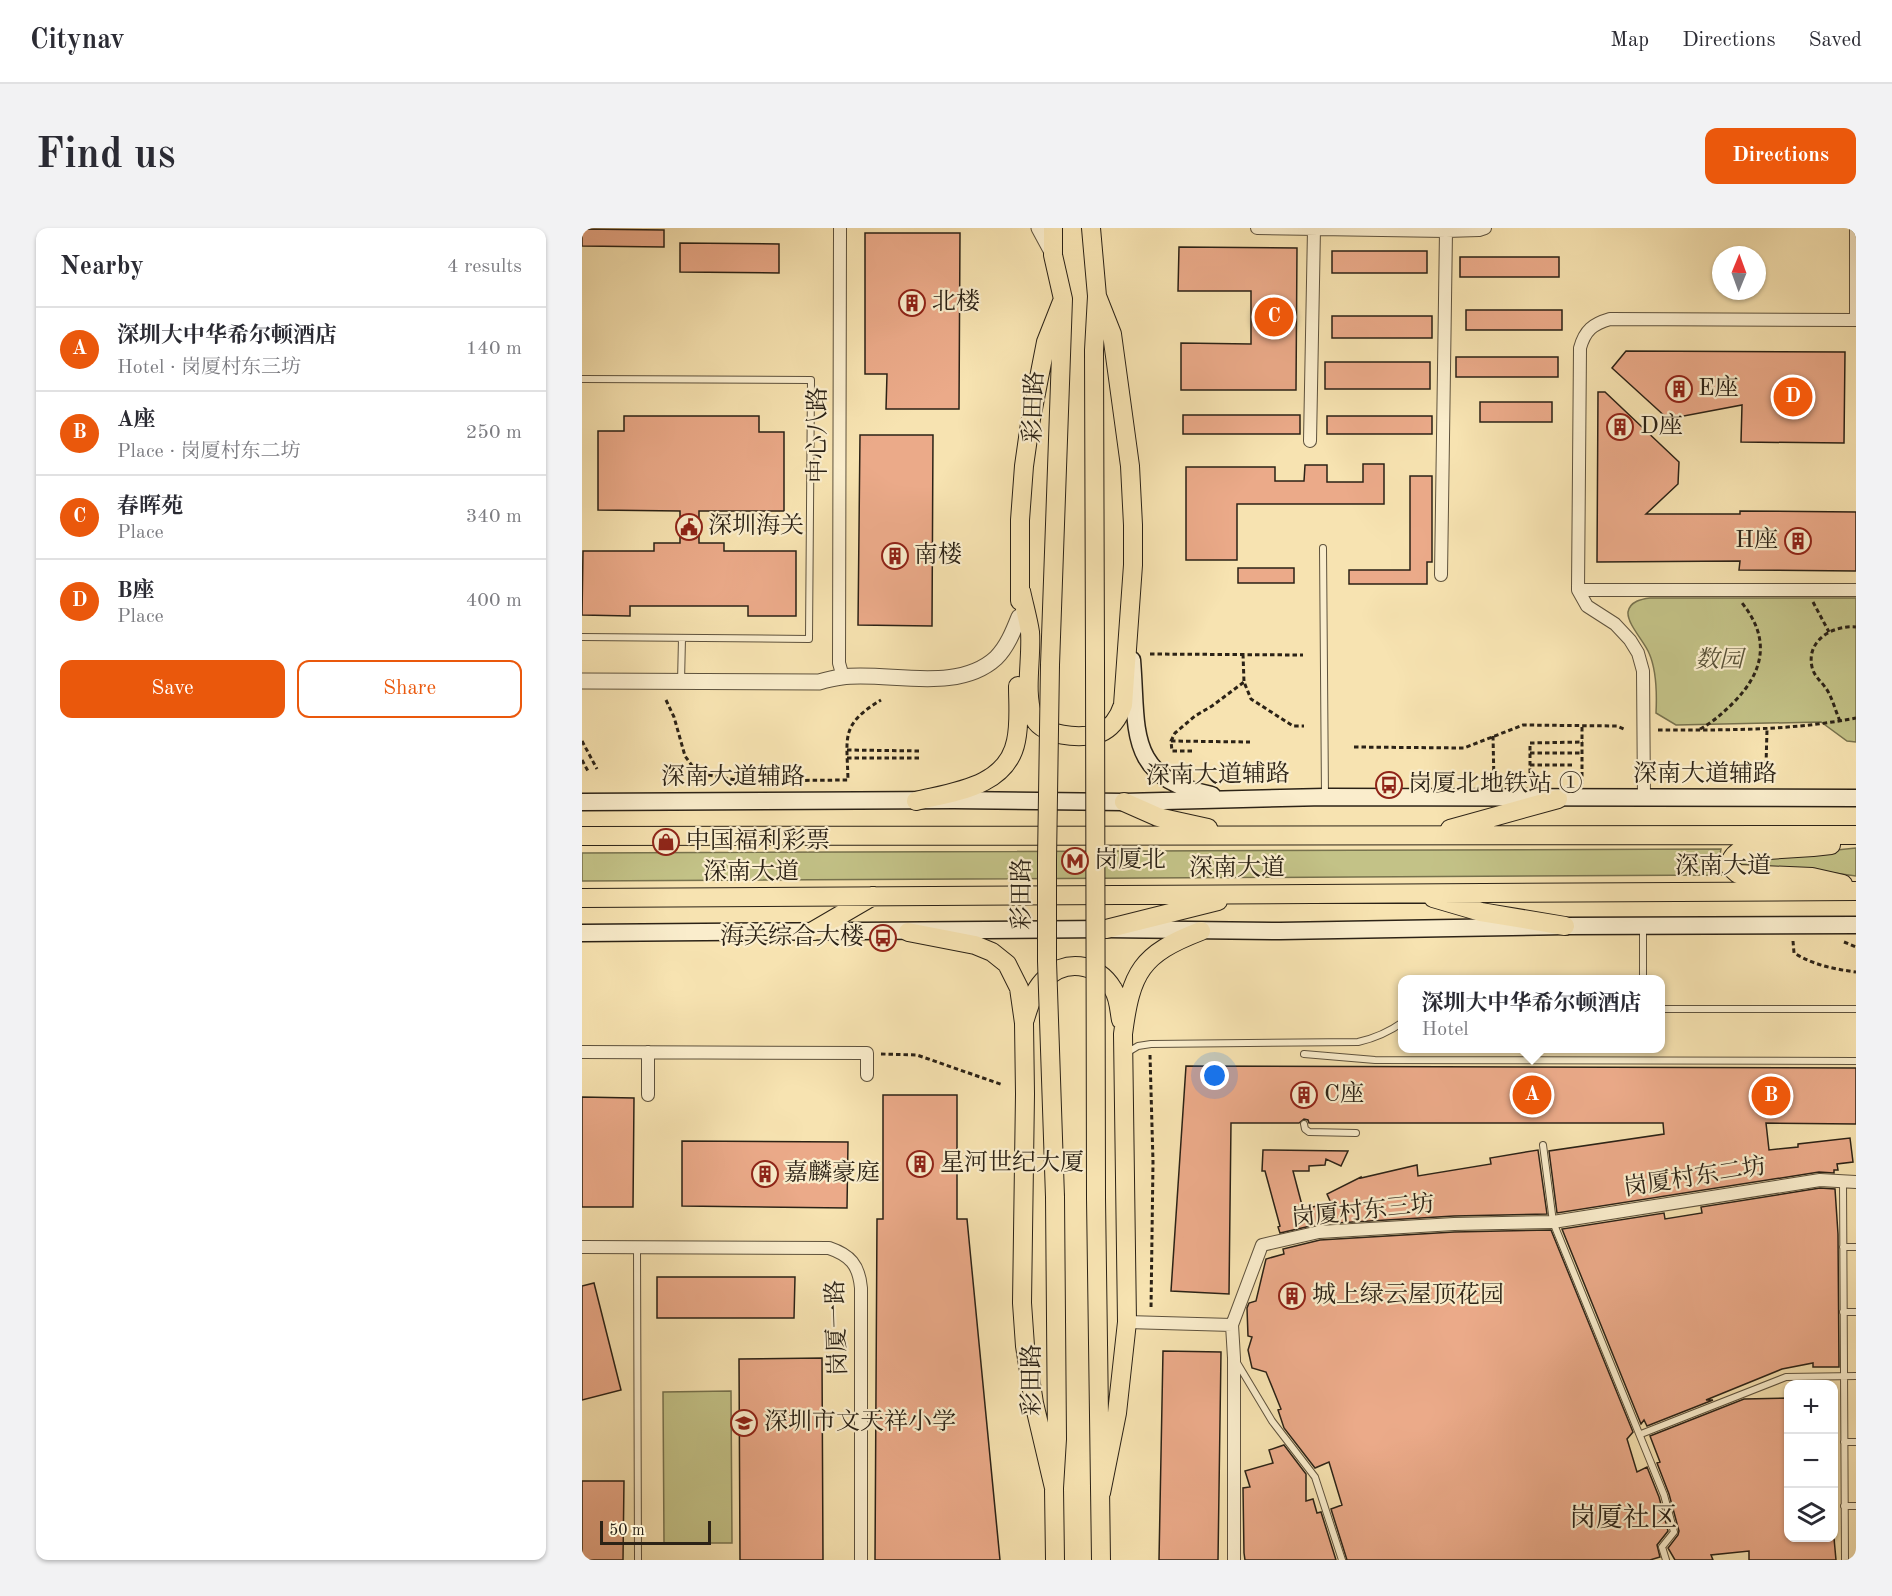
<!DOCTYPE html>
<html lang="en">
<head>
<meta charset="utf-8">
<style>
  :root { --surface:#fff; --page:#f2f2f3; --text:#2b2b33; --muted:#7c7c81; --line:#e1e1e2; --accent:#ea580c }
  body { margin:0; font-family:"Old Standard TT","Noto Serif SC",serif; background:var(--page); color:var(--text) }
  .controls { position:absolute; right:18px; bottom:18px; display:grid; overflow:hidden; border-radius:12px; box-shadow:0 2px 4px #0004 }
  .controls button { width:54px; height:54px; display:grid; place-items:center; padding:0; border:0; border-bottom:2px solid var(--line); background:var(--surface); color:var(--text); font:30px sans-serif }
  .compass { position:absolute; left:1130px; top:18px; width:54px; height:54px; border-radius:50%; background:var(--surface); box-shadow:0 2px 4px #0004; rotate:1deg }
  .scale { position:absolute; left:18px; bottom:15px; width:111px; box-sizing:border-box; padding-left:6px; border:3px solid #2b2216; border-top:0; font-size:16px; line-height:21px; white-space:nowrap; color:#2b2216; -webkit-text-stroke:4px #faedcc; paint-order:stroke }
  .you { position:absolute; left:633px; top:848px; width:21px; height:21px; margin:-15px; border:4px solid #fff; border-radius:50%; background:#1a73e8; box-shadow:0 0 0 9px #1a73e833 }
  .badge { display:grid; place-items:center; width:39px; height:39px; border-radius:50%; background:var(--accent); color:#fff; font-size:20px; font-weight:700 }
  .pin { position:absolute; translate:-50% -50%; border:3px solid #fff; box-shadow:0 2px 6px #0006 }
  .popup { position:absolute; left:816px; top:747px; width:267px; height:78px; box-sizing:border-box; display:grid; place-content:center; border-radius:12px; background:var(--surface); filter:drop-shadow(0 2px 4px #0005); font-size:20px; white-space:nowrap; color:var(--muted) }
  .popup b { font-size:22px; color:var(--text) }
  .popup::after { content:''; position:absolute; left:50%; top:100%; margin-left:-12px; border:12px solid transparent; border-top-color:var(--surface) }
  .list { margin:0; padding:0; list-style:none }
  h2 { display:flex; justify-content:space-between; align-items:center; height:78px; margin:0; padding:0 24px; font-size:26px }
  h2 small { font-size:20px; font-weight:400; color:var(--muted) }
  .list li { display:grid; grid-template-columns:39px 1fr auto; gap:18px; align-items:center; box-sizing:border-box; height:84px; padding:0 24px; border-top:2px solid var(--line) }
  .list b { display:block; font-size:22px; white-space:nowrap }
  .list p { margin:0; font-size:20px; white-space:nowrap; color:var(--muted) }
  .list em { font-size:20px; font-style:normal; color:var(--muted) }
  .actions { display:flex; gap:12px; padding:18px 24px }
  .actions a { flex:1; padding:14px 0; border:2px solid var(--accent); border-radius:12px; text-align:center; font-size:21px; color:var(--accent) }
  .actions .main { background:var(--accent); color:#fff }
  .icon { flex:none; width:33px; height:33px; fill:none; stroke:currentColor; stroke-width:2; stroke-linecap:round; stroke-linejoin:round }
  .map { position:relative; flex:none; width:1274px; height:1332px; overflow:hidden; border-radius:12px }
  header { display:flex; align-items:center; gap:36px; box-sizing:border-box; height:84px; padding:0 30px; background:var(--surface); border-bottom:2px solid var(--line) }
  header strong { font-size:28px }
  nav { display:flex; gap:33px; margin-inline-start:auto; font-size:21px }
  .intro { display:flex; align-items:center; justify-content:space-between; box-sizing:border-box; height:144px; padding:0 36px }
  h1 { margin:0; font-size:42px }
  .button { padding:15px 27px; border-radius:12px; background:var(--accent); color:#fff; font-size:21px; font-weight:700 }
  main { display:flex; gap:36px; padding:0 36px }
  aside { flex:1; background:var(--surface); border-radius:12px; box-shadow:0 2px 4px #0004 }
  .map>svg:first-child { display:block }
</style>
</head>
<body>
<header>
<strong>Citynav</strong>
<nav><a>Map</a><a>Directions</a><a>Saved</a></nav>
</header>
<div class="intro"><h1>Find us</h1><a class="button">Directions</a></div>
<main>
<aside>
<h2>Nearby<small>4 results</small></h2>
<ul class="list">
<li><span class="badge">A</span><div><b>深圳大中华希尔顿酒店</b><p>Hotel · 岗厦村东三坊</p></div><em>140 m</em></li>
<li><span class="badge">B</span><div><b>A座</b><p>Place · 岗厦村东二坊</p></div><em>250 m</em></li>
<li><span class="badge">C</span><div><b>春晖苑</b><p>Place</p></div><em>340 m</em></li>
<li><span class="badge">D</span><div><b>B座</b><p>Place</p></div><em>400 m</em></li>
</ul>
<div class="actions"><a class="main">Save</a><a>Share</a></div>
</aside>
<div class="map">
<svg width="1274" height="1332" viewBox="0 0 1274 1332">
  <rect width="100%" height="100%" fill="#f7e3b1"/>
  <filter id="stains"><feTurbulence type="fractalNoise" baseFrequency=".00333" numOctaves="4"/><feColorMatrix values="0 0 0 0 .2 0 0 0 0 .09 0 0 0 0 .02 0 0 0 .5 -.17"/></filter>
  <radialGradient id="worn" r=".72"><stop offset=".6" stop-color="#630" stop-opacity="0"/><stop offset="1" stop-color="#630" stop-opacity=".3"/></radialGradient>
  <!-- green -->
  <path fill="#c3c287" stroke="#77724e" stroke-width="1.5" d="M1068,370H1274V514L1265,513L1239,494L1094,497L1074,485C1075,465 1075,443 1067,425C1062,413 1045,396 1046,384C1048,373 1060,371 1068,370Z
    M1274,620V648L1238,643L1157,637V632Z
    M1139,621L1137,632L1140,647L0,653V625Z
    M149,1163L150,1315H82L81,1164Z"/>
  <!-- building -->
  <path fill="#ebaa89" stroke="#2b2216" stroke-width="1.5" d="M0,1L82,2V19L0,18Z
    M283,5H378L377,181H304L305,146H283Z
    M98,15L197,16V45L98,44Z
    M597,19L715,20L714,162H599V115L669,116V63H596Z
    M750,23H845V45H750Z
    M878,29H977V49H878Z
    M884,82H980V102H884Z
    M750,88H850V110H750Z
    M1044,123L1263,124L1262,215L1159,214L1160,177L1086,191L1030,140Z
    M874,129H976V149H874Z
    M743,134H848V161H743Z
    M1016,164H1023L1097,234L1096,256L1064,286H1158V283L1274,284V343L1157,342L1158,333L1015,334Z
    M898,174H970V194H898Z
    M601,187H718V206H601Z
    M42,188H177V204H202V283H117V315H142V323H214V388H166V378H48V388L0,387L1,323H72V315H98V283L16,282V203H42Z
    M745,188H850V206H745Z
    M278,207H351L350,398L276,397Z
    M781,236H802V276H655V332H604V239H693V253H722L723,237H745V254H781Z
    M828,248H850V334H845V356H767V342H828Z
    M656,340H712V355H656Z
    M604,838L1274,840V896L1184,895L1187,922L1216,919V916L1268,910L1271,934L1255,936L1256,942H1252V945L1237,944L975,985L967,923L1082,906L1081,895H727L726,892L722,891L717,895H649L647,1066L589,1063Z
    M301,867H375V991H385L418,1332H293L295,991H301Z
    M0,869L52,870L51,979H0Z
    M100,913L266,914L265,980L100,978Z
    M681,922L766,923L759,938L744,931L743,937L727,938V943H711L721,981L749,975L745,966L779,949V950L835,937L836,948L909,936L908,930L956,922L965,986L872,988L737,996L698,1005L696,999L698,998L683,943H680Z
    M1238,960L1253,961L1256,1006L1257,1139H1231V1135L1200,1141L1124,1172H1131L1065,1198L1062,1192L1059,1196L980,1001L1082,985L1083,991L1120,985L1119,979Z
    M969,1002L1051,1204L1045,1211L1055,1244L1065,1239L1077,1269L1086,1303L1075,1317L1078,1329L1068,1332H765L749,1281L760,1277L747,1234L733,1240L702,1200L696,1182L699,1181L684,1144L670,1140L666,1122L670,1109L666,1108L665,1080L667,1075L674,1073L684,1031L702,1026L701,1021L738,1012L872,1004Z
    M75,1049H213L212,1090H75Z
    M12,1055L39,1162L0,1172V1058Z
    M581,1123L639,1124L636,1332H577Z
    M240,1130L241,1332H158L157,1131Z
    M1206,1170V1310H1252L1254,1332H1167V1323L1129,1327L1131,1332H1093L1086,1320L1096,1307L1097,1303L1087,1266L1075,1235L1078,1234L1068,1208L1162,1171Z
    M702,1217L724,1246V1273L731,1271L735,1285L739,1284L754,1332H663L662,1325L661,1260L668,1259L663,1243L691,1235L687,1222Z
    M0,1253H42L41,1332H0Z"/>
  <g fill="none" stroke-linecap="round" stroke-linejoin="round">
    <defs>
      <path id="service" d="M0,151L229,152L227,411L0,409
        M741,320L743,569
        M99,454L100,410
        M1061,752V699
        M1079,781H1274
        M546,824L556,818L569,816L776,814C794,810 807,804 821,794
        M722,826L793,832L1274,833
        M722,896L723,901L727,904L774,905
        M961,917L971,994L1082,1267L1092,1304L1080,1319L1084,1332
        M1261,953L1263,1332
        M55,1019L56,1332
        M1261,1019H1274
        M1261,1084H1274
        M654,1133L690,1193L733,1249L760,1332
        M1059,1206L1204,1149L1274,1148
        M1262,1214H1274
        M1262,1278H1274"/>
      <path id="minor" d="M258,0L257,435L261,449
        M675,0L864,3L897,2L903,0
        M1274,0V92
        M728,213L732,1
        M859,347L864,3
        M996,362H1274
        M1062,571L1061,443L1056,425L1048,412L1033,396L1005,378L996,362L998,120C1003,102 1011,96 1028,91L1274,92
        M0,824L285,825V847
        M66,867V824
        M0,1019L247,1020C268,1027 277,1037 279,1060V1332
        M545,1094L650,1097
        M652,1332V1130L650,1097L680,1017L737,1004L872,996L971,994L1238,952L1274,954"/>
      <path id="tertiary" d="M457,0L470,24
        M0,453L237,454C244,452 252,450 260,449C306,443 375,466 414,430C425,419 431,404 437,389"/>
      <path id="secondary" d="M550,432C556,503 543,550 630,567
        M0,574L372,572L542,574L743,569L1274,570
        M0,705L524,701L698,703L983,698L1274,697"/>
      <path id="primary" d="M509,0L515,68L512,122L513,435
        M439,363C442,377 446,391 448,404C450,430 442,465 451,488C458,508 500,512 518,505C530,500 537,489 541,477L551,337V297L548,238L530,106L515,68
        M438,373V292L442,238L448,196L464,114L481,71
        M468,437L481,71L471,27V0
        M334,573C371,564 425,559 434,513C438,495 436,476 436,458
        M542,574L576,589L626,600
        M868,601L976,571
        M0,608L1274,607
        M1249,617L1231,619L1156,624C1150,628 1148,632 1148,639L1156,646L1230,649L1261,656
        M0,670L1274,663
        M851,670L899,684L983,698
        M524,701L636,673
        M231,703L291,668
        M326,704L393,717L410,724L425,736L437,760L442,795L443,866L440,1075L443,1118L452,1175L472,1260
        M443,791C447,778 451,764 461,753C482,730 515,734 531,761C537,770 537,782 539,792
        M514,970L519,1332
        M519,1265L535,1185L545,1094L541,806C549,744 559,726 619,703
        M473,1332L472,1260L475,1211L473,969"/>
    </defs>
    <!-- service casing -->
    <use href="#service" stroke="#5e523d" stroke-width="8"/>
    <!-- minor casing -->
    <use href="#minor" stroke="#5e523d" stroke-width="14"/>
    <!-- tertiary casing -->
    <use href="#tertiary" stroke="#5e523d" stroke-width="17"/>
    <!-- secondary casing -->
    <use href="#secondary" stroke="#2b2216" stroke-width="19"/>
    <!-- primary casing -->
    <use href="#primary" stroke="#2b2216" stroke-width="20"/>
    <!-- path -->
    <path stroke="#2b2216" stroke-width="3" stroke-dasharray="4.5 3" stroke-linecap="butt" d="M1231,374L1247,404
      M568,426L721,427
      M661,426L662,454L669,471L711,498H722
      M84,472L92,489L103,528L111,539L127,547L159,553L266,552C265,508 258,497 299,472
      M1258,493C1253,482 1250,468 1243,459C1238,452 1232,448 1230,439C1224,412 1251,397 1274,399
      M1118,501C1131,494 1141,485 1151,475C1182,444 1189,411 1160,375
      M1076,502C1144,502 1206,503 1274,490
      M911,508L912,555
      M0,513L15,541
      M589,513L668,514
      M772,519L882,520L941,497L1035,498L1044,502
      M265,522L339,523
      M610,523H590L589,513L593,505L613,488L630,478L662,454
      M948,525H1000
      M265,530H338
      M0,532L7,545
      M948,537H993
      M1184,537L1185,502
      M948,545V515L1001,514
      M1000,556V498
      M1211,713L1212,725C1232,737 1251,741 1274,744
      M1262,714L1274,719
      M299,826L335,827L421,857
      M568,827L571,934L569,1081"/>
    <!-- service -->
    <use href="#service" stroke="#faedcc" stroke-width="6"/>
    <!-- minor -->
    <use href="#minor" stroke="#faedcc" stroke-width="12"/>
    <!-- tertiary -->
    <use href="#tertiary" stroke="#faedcc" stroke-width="15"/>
    <!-- secondary -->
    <use href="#secondary" stroke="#faedcc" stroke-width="16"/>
    <!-- primary -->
    <use href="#primary" stroke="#f7e3b1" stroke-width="18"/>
    <defs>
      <path id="primary-bridge" d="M513,435L514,970
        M468,437L465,632V733L473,969"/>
    </defs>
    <!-- primary-bridge casing -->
    <use href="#primary-bridge" stroke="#2b2216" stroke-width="20" stroke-linecap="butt"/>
    <!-- primary-bridge -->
    <use href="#primary-bridge" stroke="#f7e3b1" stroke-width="18"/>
  </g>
  <!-- icons -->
  <defs>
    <symbol id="building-ring" viewBox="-11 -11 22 22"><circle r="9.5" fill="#faedcc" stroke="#8f2418" stroke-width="1.5"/><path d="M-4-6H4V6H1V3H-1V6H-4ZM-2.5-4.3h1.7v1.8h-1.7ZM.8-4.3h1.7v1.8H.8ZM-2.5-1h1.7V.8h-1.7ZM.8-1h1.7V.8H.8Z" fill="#8f2418"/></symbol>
    <symbol id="civic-ring" viewBox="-11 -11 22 22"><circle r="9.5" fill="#faedcc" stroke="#8f2418" stroke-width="1.5"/><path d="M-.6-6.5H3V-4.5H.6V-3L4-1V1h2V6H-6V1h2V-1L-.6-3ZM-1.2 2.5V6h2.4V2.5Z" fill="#8f2418"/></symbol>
    <symbol id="bus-ring" viewBox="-11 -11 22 22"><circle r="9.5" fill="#faedcc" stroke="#8f2418" stroke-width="1.5"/><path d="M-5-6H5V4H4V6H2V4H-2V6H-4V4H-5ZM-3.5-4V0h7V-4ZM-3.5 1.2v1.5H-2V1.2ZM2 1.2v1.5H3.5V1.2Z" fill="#8f2418"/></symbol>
    <symbol id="shop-ring" viewBox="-11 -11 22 22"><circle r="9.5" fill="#faedcc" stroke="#8f2418" stroke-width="1.5"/><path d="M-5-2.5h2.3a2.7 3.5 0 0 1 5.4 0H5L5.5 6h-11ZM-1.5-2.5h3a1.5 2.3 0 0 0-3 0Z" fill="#8f2418"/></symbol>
    <symbol id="metro-ring" viewBox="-11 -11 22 22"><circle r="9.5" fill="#faedcc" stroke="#8f2418" stroke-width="1.5"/><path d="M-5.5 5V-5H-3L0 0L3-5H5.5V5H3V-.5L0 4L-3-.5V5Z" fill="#8f2418"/></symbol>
    <symbol id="school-ring" viewBox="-11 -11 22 22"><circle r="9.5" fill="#faedcc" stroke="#8f2418" stroke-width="1.5"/><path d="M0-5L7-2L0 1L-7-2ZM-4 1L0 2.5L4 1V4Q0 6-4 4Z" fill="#8f2418"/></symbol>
  </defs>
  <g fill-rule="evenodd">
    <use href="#building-ring" x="315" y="60" width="30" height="30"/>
    <use href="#building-ring" x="1082" y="146" width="30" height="30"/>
    <use href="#building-ring" x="1023" y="184" width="30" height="30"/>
    <use href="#civic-ring" x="92" y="284" width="30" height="30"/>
    <use href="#building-ring" x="1201" y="298" width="30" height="30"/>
    <use href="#building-ring" x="298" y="313" width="30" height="30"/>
    <use href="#bus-ring" x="792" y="542" width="30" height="30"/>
    <use href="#shop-ring" x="69" y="599" width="30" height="30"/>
    <use href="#metro-ring" x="478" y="618" width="30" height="30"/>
    <use href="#bus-ring" x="286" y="695" width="30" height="30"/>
    <use href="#building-ring" x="707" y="852" width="30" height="30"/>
    <use href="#building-ring" x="323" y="921" width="30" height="30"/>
    <use href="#building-ring" x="168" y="931" width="30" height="30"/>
    <use href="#building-ring" x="695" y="1053" width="30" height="30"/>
    <use href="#school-ring" x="147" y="1180" width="30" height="30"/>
  </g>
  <g text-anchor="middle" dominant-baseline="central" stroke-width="4.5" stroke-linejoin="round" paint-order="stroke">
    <!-- poi labels -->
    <g font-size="24" fill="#2b2216" stroke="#faedcc" text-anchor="start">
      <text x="350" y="75">北楼</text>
      <text x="1116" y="161">E座</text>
      <text x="1058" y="199">D座</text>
      <text x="126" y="299">深圳海关</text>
      <text x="1196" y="313" text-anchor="end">H座</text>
      <text x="332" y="328">南楼</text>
      <text x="826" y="557">岗厦北地铁站 ①</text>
      <text x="104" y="614">中国福利彩票</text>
      <text x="512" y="633">岗厦北</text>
      <text x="282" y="710" text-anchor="end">海关综合大楼</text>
      <text x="742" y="867">C座</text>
      <text x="358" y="936">星河世纪大厦</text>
      <text x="202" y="946">嘉麟豪庭</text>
      <text x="730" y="1068">城上绿云屋顶花园</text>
      <text x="182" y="1195">深圳市文天祥小学</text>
    </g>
    <!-- street labels -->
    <g font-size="24" fill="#2b2216" stroke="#faedcc">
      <text transform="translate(453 179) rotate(-88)">彩田路</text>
      <text transform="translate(237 207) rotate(-90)">中心八路</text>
      <text x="1123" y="547">深南大道辅路</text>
      <text transform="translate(636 548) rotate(-1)">深南大道辅路</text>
      <text x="151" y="550">深南大道辅路</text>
      <text x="1141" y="639">深南大道</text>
      <text x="655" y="641">深南大道</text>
      <text x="169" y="645">深南大道</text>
      <text transform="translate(441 666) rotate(-90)">彩田路</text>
      <text transform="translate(1113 950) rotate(-9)">岗厦村东二坊</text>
      <text transform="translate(781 984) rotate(-6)">岗厦村东三坊</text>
      <text transform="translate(256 1100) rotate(-92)">岗厦一路</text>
      <text transform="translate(451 1152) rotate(-90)">彩田路</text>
    </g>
    <!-- park labels -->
    <g font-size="24" font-style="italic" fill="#595238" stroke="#faedcc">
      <text x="1137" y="433">数园</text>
    </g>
    <!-- quarter labels -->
    <g font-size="27" fill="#2b2216" stroke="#faedcc">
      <text x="1041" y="1290">岗厦社区</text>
    </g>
  </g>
  <rect width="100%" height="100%" filter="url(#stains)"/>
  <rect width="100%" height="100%" fill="url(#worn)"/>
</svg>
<div class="controls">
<button>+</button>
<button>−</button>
<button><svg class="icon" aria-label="layers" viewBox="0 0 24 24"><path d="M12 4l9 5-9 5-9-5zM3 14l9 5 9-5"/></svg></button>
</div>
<svg class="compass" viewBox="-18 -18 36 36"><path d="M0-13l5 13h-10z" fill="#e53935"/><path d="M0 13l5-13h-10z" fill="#7c7c81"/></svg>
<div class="scale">50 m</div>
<div class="you"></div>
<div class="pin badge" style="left:950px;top:867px">A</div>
<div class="popup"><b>深圳大中华希尔顿酒店</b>Hotel</div>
<div class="pin badge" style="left:1189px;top:868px">B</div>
<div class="pin badge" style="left:692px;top:89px">C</div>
<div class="pin badge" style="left:1211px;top:169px">D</div>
</div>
</main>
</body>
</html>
